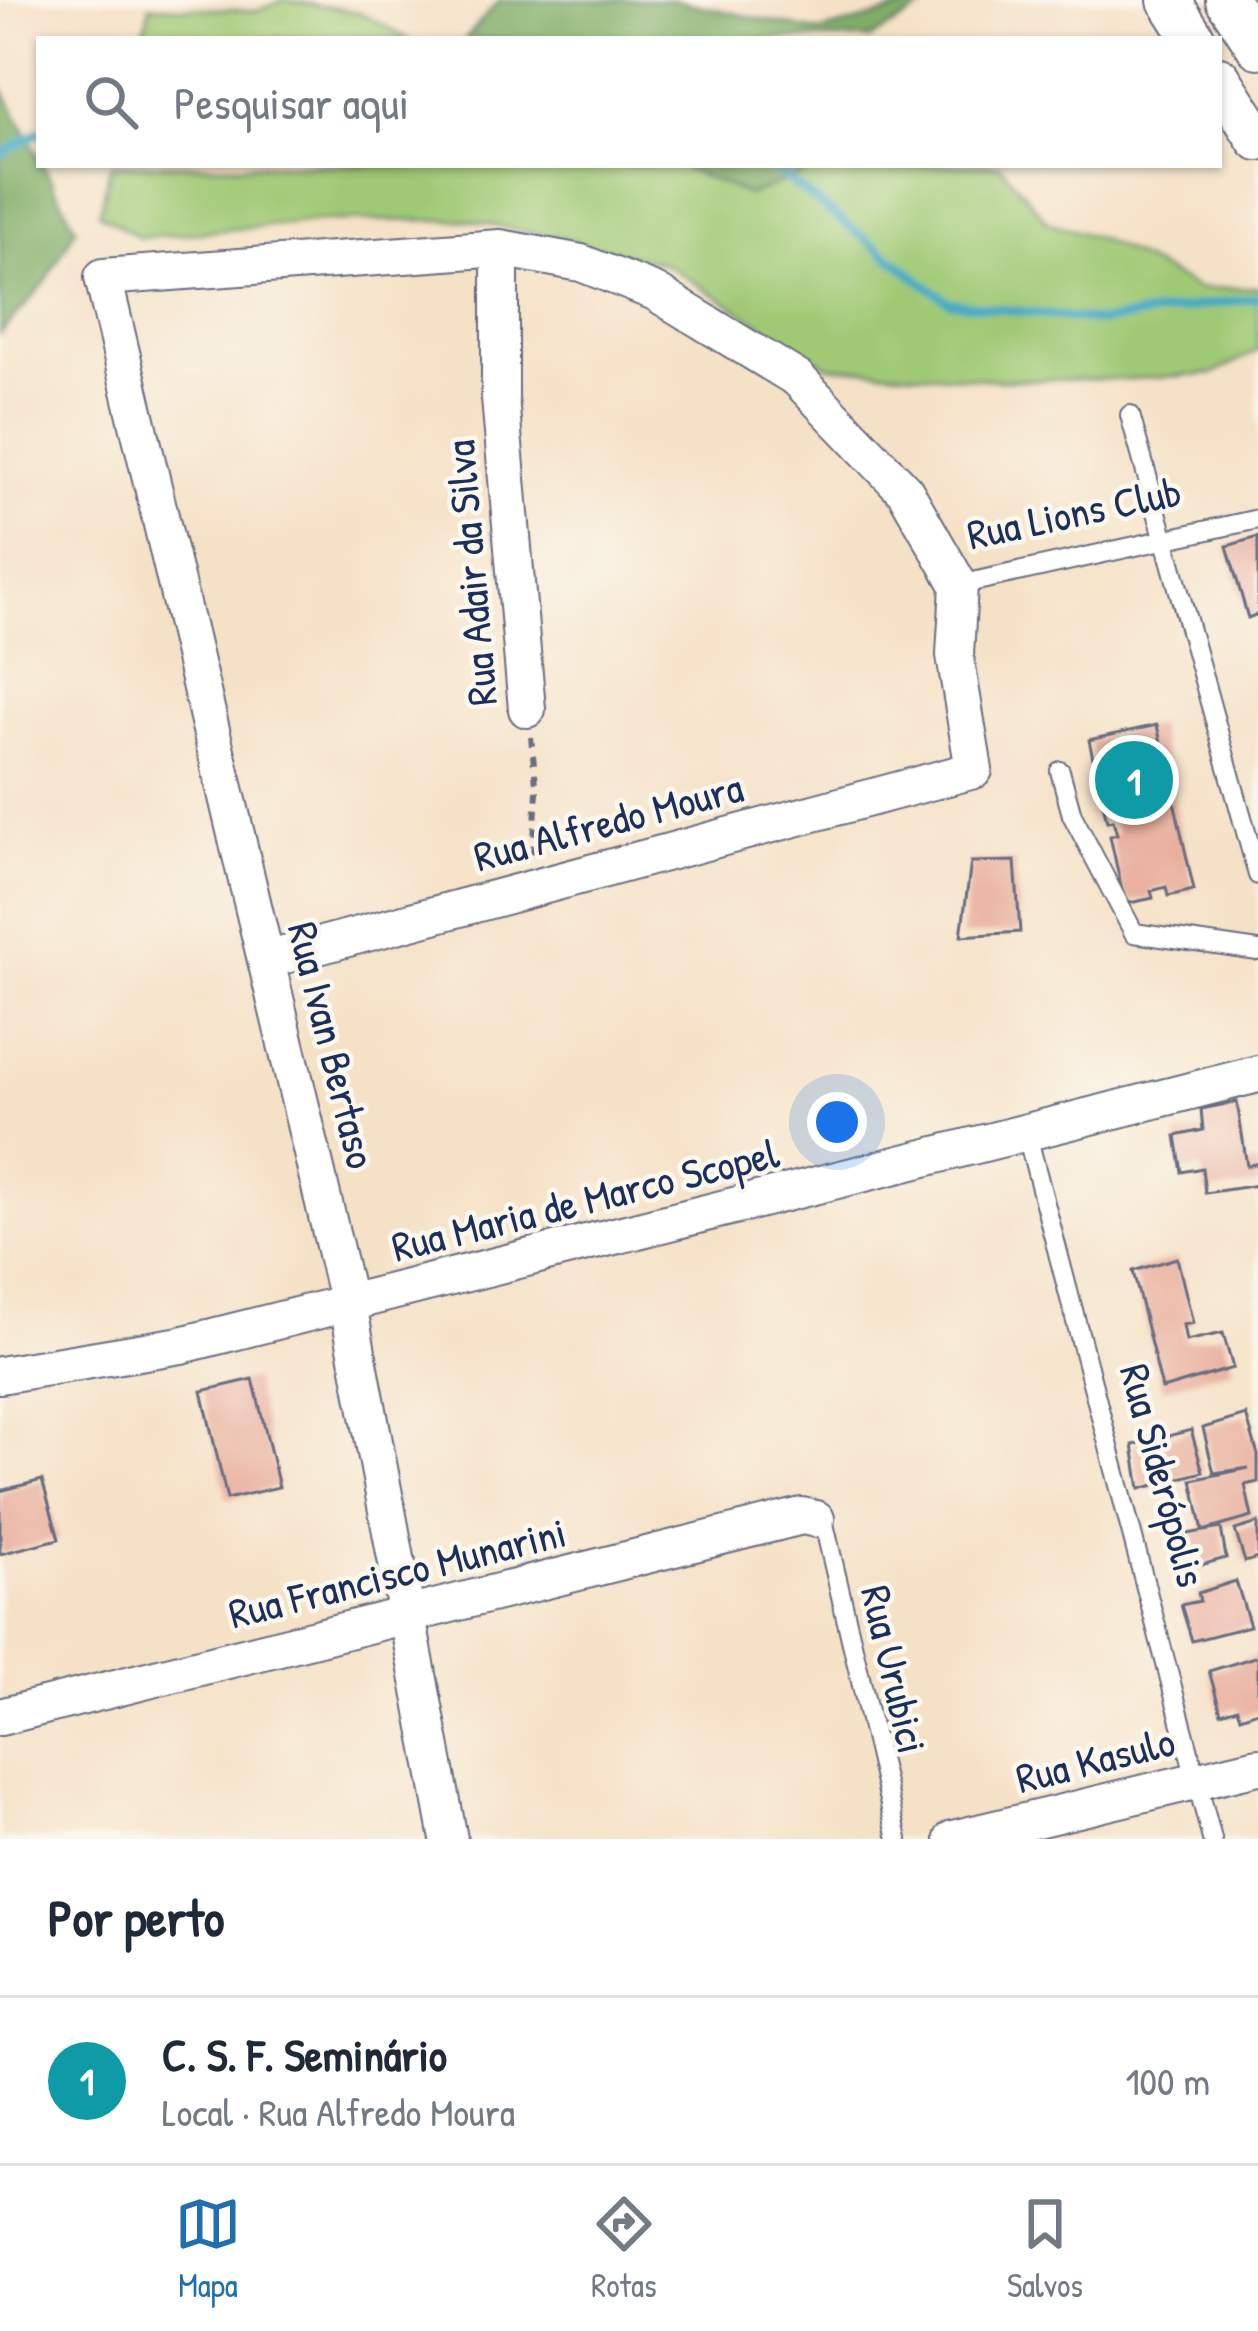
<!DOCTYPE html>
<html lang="pt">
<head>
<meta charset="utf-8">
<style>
  :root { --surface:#fff; --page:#f2f2f3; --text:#1f2937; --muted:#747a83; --line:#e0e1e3; --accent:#1f6fb2 }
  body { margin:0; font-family:"Patrick Hand",sans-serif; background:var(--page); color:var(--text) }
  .you { position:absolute; left:837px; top:1122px; width:42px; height:42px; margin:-30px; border:9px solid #fff; border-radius:50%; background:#1a73e8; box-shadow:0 0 0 18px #1a73e833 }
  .badge { display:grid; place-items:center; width:78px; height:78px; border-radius:50%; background:var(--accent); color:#fff; font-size:39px; font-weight:700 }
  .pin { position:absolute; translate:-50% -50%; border:6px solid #fff; box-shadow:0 3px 12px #0006 }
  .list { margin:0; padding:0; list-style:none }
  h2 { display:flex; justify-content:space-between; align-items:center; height:156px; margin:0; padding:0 48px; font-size:51px }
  h2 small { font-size:39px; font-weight:400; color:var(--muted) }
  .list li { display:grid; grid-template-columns:78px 1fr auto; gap:36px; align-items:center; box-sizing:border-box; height:168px; padding:0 48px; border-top:3px solid var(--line) }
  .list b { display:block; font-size:45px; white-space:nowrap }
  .list p { margin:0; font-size:39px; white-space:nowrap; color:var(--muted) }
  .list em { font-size:39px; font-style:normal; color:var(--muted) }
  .icon { flex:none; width:66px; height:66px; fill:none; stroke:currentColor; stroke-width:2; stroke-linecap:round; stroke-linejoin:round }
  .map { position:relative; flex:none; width:1258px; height:1839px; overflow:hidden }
  .search { position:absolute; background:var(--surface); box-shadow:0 3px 9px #0004; left:36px; right:36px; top:36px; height:132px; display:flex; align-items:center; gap:30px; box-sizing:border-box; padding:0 42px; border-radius:0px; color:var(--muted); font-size:45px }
  .sheet { height:324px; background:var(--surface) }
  nav { display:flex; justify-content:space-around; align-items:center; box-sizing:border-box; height:168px; border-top:3px solid var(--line); background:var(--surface); font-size:33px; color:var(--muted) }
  nav a { display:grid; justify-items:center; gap:6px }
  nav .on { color:var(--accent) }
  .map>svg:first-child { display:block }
</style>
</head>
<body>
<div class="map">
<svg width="1258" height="1839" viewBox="0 0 1258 1839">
  <rect width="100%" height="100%" fill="#fbf7ec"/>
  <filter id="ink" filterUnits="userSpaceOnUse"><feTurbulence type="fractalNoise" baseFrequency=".00833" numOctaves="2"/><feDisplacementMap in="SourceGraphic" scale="24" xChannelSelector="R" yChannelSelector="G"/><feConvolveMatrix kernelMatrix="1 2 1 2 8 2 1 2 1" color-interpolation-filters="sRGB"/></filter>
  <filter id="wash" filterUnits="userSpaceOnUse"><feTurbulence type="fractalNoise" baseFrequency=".004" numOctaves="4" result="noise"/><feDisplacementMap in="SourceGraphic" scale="48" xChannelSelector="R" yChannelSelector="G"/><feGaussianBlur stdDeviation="2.7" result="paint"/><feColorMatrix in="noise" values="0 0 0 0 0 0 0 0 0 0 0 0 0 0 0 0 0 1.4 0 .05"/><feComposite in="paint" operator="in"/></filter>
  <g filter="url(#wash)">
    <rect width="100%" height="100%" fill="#f5e1c6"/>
    <!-- green -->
    <path fill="#a0c975" stroke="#5e7c6a" stroke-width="3" d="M285,0L359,12L409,39H142L150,6L257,11Z
      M111,165H676L748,195L830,165H1000L1048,222L1103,240L1199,289L1258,287V350L1213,374L1128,379L999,380L828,366L665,264L559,238L467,220L320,221L140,238L99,213Z"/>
    <!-- forest -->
    <path fill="#80ad66" stroke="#4e6e62" stroke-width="3" d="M500,0H674L820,32L937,0L871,39H465Z
      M0,83L76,228L45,283L0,334Z
      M676,165H830L748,195Z"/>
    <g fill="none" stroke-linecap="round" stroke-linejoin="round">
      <!-- stream -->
      <path stroke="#45a9c5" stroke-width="9" d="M0,155L39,132
        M768,165L949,302L1102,322L1258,297"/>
    </g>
    <g id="blocks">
      <!-- building -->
      <path fill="#e8ab99" d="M1258,537V614L1248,618L1227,546Z
        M1157,725L1194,890L1168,896L1166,887L1151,891L1153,898L1125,904L1110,836L1117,834L1113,820L1107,821L1089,740Z
        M1015,861L1020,932L961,936L971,862Z
        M1237,1102L1247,1166L1258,1163V1185L1205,1193L1202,1168L1182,1172L1176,1136L1203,1130L1201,1109Z
        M1177,1258L1193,1323L1183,1325L1186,1341L1223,1333L1233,1368L1162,1389L1133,1271Z
        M253,1379L279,1487L227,1499L202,1391Z
        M1246,1415L1258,1455V1482L1245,1485L1252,1517L1203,1531L1192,1480L1249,1468L1214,1473L1203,1428Z
        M1191,1430L1203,1472L1140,1489L1133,1445Z
        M42,1480L59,1539L0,1554V1491Z
        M1258,1523V1558L1245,1562L1235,1530Z
        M1221,1528L1226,1558L1184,1570L1176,1536Z
        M1236,1581L1250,1626L1192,1641L1181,1605L1200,1601L1198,1593Z
        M1258,1656V1711L1240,1717L1237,1708L1221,1713L1209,1671Z"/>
    </g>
  </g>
  <g filter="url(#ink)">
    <use href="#blocks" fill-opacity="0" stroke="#676d82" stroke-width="3"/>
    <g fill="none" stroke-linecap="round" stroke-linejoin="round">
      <defs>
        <path id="service" d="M1130,415L1258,875
          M959,585L1258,519
          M1060,771L1072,815L1134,933L1258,951
          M1027,1135L1212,1839
          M816,1519L825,1528L898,1839"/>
        <path id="minor" d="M500,248V398L527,709
          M266,960L974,770L955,655L959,585L905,491L798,379L655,292L581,263L500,248L103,277L348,1304L449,1839
          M0,1375L181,1345L1258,1074
          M0,1717L802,1516L816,1519
          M953,1839L1258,1766"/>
        <path id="tertiary" d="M1169,0L1194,39
          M1227,0L1258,47
          M1219,78L1258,139"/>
      </defs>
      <!-- service casing -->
      <use href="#service" stroke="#676d82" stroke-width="22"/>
      <!-- minor casing -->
      <use href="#minor" stroke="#676d82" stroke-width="40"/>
      <!-- tertiary casing -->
      <use href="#tertiary" stroke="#676d82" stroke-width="46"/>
      <!-- path -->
      <path stroke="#676d82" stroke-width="6" stroke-dasharray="9 9" stroke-linecap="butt" d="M531,737L537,792L533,855"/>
      <!-- service -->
      <use href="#service" stroke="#fff" stroke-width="18"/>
      <!-- minor -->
      <use href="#minor" stroke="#fff" stroke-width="36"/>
      <!-- tertiary -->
      <use href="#tertiary" stroke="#fff" stroke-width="42"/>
    </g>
  </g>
  <g text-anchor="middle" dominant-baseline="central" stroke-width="9" stroke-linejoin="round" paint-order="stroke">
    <!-- street labels -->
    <g font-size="42" fill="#1b2f5e" stroke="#fbf7ec">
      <text transform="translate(1074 512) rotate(-12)">Rua Lions Club</text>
      <text transform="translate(470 573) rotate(-95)">Rua Adair da Silva</text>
      <text transform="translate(608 821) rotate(-15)">Rua Alfredo Moura</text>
      <text transform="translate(333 1045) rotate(76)">Rua Ivan Bertaso</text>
      <text transform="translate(585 1199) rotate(-14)">Rua Maria de Marco Scopel</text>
      <text transform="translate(1164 1475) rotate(75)">Rua Siderópolis</text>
      <text transform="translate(397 1572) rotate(-14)">Rua Francisco Munarini</text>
      <text transform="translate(895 1669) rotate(77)">Rua Urubici</text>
      <text transform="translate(1095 1759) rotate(-14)">Rua Kasulo</text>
    </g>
  </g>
</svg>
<div class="you"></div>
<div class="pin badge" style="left:1134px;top:780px;background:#0f9aa8">1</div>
<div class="search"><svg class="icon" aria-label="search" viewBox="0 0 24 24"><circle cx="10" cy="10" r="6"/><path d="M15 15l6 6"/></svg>Pesquisar aqui</div>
</div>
<section class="sheet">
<h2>Por perto<small></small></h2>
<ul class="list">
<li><span class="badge" style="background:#0f9aa8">1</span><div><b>C. S. F. Seminário</b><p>Local · Rua Alfredo Moura</p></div><em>100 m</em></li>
</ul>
</section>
<nav>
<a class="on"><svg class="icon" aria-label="map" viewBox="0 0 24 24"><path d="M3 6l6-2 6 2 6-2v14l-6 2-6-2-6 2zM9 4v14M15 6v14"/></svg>Mapa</a>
<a><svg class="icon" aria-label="directions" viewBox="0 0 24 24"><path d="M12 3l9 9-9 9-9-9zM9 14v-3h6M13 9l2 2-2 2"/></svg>Rotas</a>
<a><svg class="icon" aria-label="saved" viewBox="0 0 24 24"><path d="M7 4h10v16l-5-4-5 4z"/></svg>Salvos</a>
</nav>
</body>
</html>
